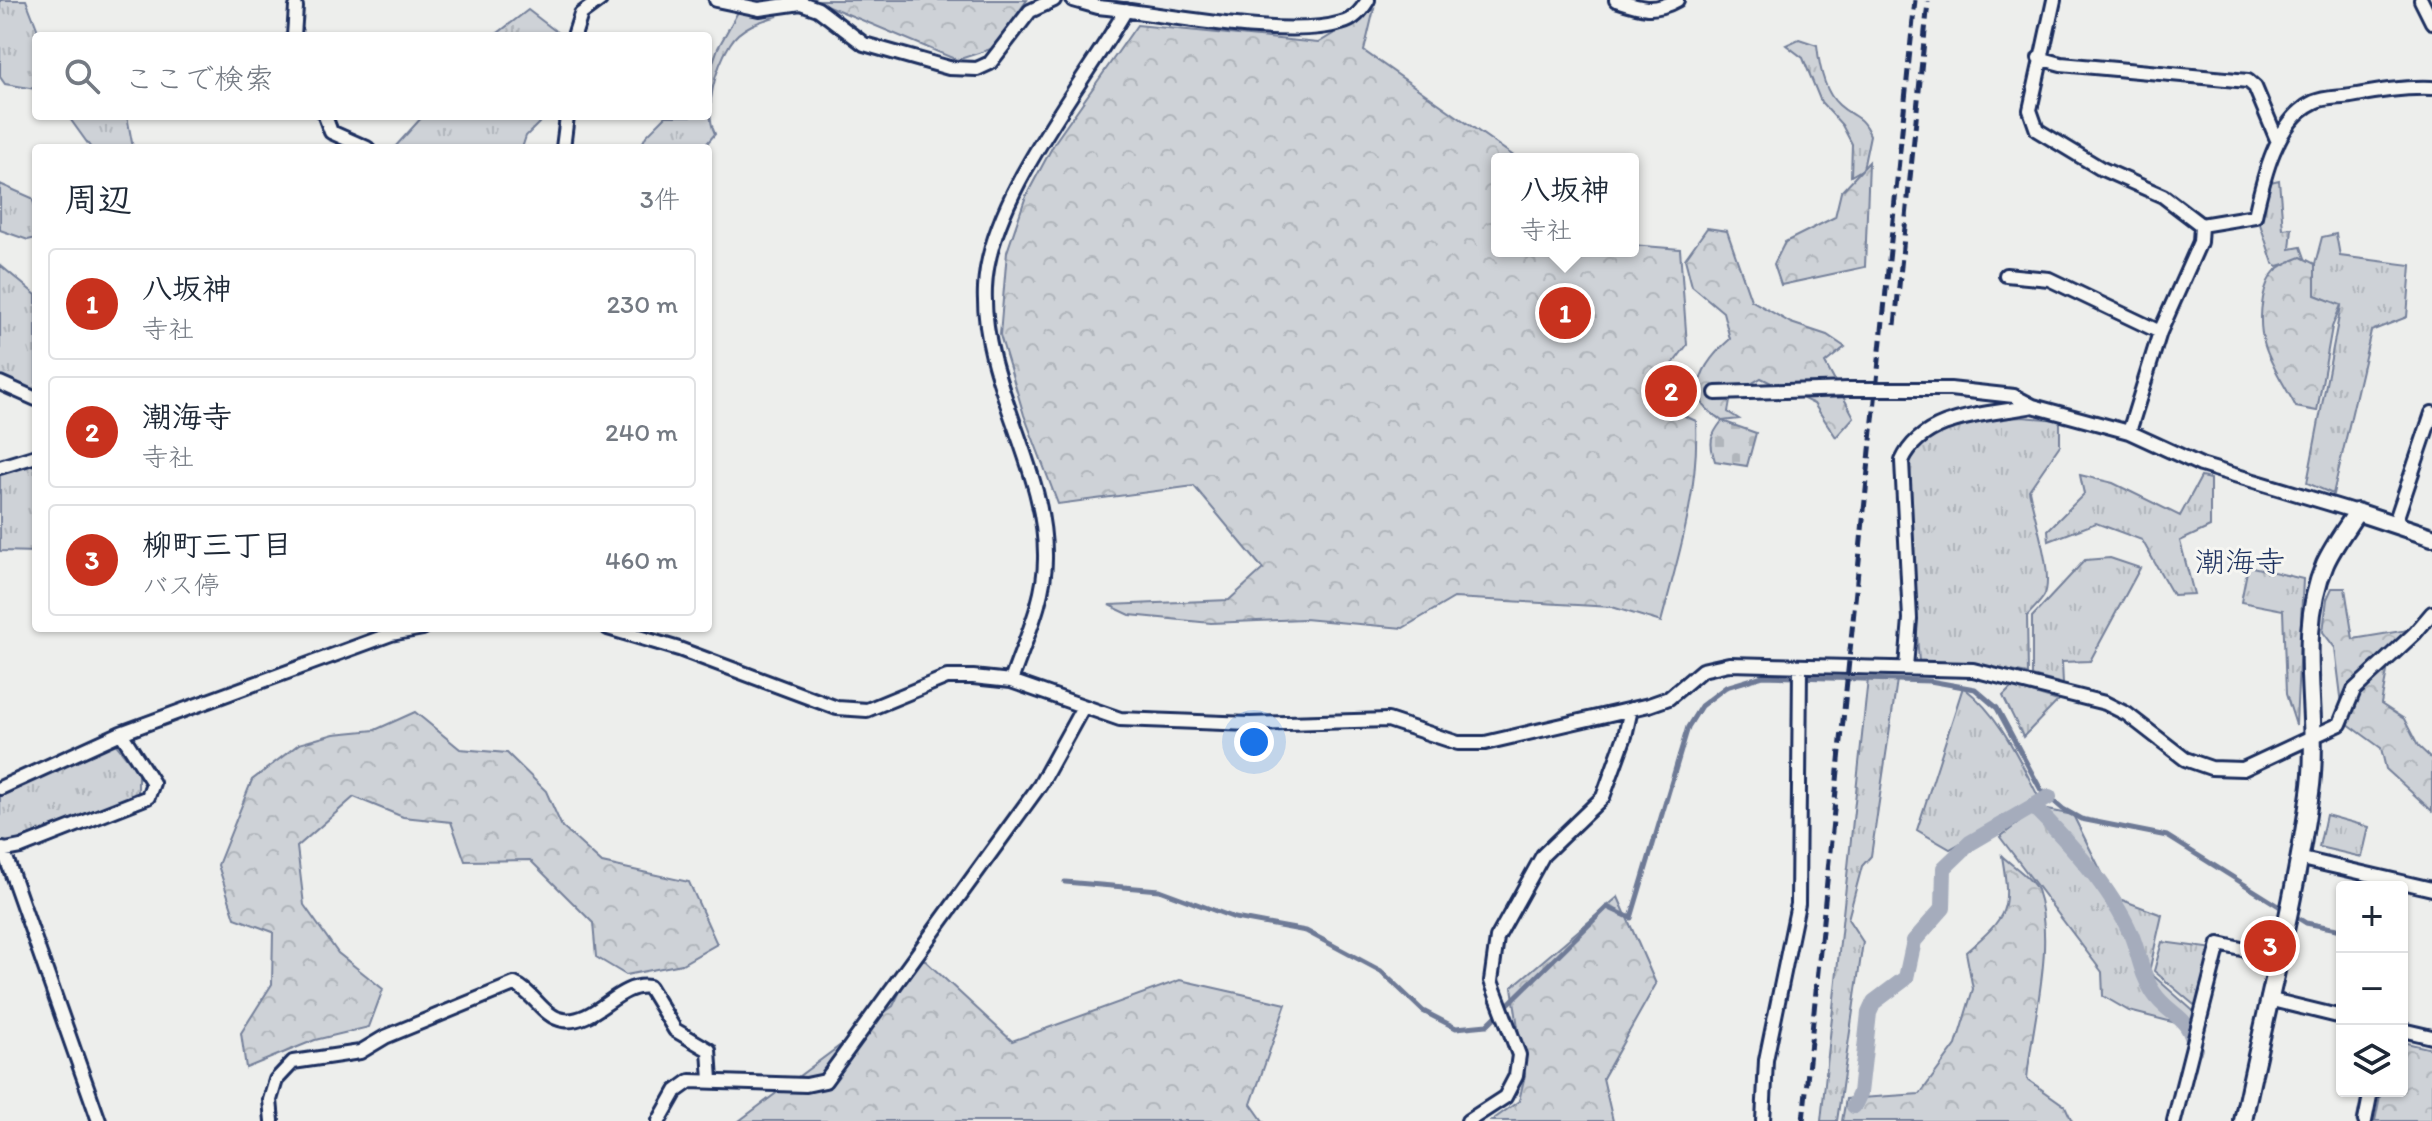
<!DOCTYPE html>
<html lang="ja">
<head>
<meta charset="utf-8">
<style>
  :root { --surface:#fff; --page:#f2f2f3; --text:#1f2937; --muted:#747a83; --line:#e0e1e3; --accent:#c8321e }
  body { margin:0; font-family:Itim,"Klee One",sans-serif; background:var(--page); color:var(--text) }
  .controls { position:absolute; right:24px; bottom:24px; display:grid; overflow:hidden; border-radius:8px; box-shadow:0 2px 6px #0004 }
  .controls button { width:72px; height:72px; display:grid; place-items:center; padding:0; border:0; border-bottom:2px solid var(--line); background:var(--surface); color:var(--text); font:40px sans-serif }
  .you { position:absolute; left:1254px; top:742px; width:28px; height:28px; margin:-20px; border:6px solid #fff; border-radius:50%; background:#1a73e8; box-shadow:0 0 0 12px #1a73e833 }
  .badge { display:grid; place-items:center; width:52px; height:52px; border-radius:50%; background:var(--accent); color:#fff; font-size:26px; font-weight:700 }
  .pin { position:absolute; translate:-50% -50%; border:4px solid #fff; box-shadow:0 2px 8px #0006 }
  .popup { position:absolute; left:1491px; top:153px; width:148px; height:104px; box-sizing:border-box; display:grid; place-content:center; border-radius:8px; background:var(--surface); filter:drop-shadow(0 2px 6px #0005); font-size:26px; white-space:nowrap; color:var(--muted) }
  .popup b { font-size:30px; color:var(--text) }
  .popup::after { content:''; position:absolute; left:50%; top:100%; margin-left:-16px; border:16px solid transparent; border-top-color:var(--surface) }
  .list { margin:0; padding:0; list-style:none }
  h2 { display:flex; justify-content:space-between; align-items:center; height:104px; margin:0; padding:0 32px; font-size:34px }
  h2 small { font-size:26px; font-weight:400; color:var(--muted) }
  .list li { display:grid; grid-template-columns:52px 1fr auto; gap:24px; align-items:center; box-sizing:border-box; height:112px; margin:0 16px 16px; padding:0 16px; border:2px solid var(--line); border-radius:8px }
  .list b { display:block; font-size:30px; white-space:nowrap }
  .list p { margin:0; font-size:26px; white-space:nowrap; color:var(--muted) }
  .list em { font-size:26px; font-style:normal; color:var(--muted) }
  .icon { flex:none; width:44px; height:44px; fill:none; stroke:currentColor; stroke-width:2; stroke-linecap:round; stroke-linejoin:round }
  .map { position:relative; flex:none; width:2432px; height:1121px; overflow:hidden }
  .search { position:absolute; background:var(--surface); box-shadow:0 2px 6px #0004; left:32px; top:32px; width:680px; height:88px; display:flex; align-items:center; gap:20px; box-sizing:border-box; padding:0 28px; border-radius:8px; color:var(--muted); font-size:30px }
  .panel { position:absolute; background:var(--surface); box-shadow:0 2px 6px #0004; left:32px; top:144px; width:680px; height:488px; border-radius:8px }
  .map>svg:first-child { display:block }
</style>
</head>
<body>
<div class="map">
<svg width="2432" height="1121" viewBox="0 0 2432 1121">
  <defs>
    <pattern id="grass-tufts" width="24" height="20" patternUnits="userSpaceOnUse" patternTransform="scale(2)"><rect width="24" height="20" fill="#ced2d7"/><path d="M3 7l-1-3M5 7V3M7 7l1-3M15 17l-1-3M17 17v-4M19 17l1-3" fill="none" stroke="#b0b5bb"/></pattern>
    <pattern id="forest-crowns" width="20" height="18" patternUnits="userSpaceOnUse" patternTransform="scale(2)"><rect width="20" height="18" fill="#ced2d7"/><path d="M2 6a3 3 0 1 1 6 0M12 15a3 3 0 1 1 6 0" fill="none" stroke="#b0b5bb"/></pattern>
    <pattern id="cemetery-stones" width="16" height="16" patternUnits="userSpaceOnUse" patternTransform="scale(2)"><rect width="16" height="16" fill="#ced2d7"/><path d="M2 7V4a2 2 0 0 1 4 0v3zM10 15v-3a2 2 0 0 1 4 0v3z" fill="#b0b5bb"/></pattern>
  </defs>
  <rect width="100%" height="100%" fill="#edeeec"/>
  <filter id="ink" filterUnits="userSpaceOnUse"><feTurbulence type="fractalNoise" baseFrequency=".0125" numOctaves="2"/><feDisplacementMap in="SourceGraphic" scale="16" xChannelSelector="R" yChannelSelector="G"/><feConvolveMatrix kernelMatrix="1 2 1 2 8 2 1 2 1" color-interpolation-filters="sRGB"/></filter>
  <g filter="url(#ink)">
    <!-- grass -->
    <path fill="url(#grass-tufts)" stroke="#74809a" stroke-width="2" d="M0,0H26L40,36H36V89L5,84L0,77Z
      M528,10L562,36H494Z
      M739,10L778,16C760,21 740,27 730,44C716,67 703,109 715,134L703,148H640L646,136L666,116H708V76L718,48Z
      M1799,39L1817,45C1819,64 1824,92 1839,105C1853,118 1861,114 1870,135L1863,169L1851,176L1852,144L1842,125L1821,102L1803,58L1786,45Z
      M68,116H127L133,148H91Z
      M423,116H546L526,136L522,148H394Z
      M2279,180L2283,229L2292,228L2290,249L2301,247L2305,258L2278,266L2273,263L2260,224L2266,183Z
      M0,184L32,198L36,209V238L28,240L0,230Z
      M2336,234L2340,256L2411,265L2407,317L2371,331L2333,494L2307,483L2341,306L2315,295V264L2322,237Z
      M0,265L36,295V399L0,383Z
      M2022,417L2060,420V445L2029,490C2033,514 2055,577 2044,596C2040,603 2032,610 2027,616L2028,674L1983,666L1919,662L1907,498L1911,456L1932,435L1975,421Z
      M36,451V552L0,551V466Z
      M2080,475L2113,483L2180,516L2201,477L2210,479V527L2180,541L2194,594L2173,595L2142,540L2096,523L2049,541L2048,530L2084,494Z
      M2110,558L2140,568L2090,661L2062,662L2063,684L2032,676V617L2085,560Z
      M2248,566L2303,579L2296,725L2286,694L2283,610L2241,602Z
      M1868,679L1897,680L1871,856L1862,866L1848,919L1863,942L1837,1121H1821Z
      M1963,687C2000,715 2018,757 2039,798L1950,849L1917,830Z
      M2012,687L2058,701L2023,737L2003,696Z
      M114,742L138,772V794L0,847V792Z
      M2038,808L2073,815L2114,897L2162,915L2149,972L2199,1016L2196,1028L2129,1011L2103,996L2102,972L2000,837Z
      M2326,815L2369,827L2362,857L2319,847Z
      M2162,942L2215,949L2200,1010L2154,971Z"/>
    <!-- forest -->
    <path fill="url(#forest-crowns)" stroke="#74809a" stroke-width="2" d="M814,0H1027L994,48L957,60Z
      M1374,9L1364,51L1518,159H1497V251H1633V245L1680,249L1687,345L1657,385L1656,403L1696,421C1699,491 1679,555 1661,622L1612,607L1454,598L1403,628L1304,619L1211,623L1130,615L1109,605L1229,600L1263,569L1194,486L1058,504L1024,415L1000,335L1007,252L1026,196L1055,142L1137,25L1318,43Z
      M1869,162L1865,267L1781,285L1774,264L1785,242L1835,217L1841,192Z
      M1707,228L1727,231L1751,300L1791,323L1827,335L1845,347L1825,363L1854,417L1836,437L1814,404L1761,378L1731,396L1728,412L1739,419L1722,421C1717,417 1706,410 1703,404C1690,379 1713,354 1730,339L1723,312L1692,286L1685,259Z
      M2301,257L2315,264V295L2341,305L2332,327L2317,411L2296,407C2275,366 2254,346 2263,298C2268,272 2277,266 2301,257Z
      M2332,588H2345L2353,639L2407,630L2390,655L2381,704L2404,719L2418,746L2432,759V811L2386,769L2381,748L2344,721L2335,648L2323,632L2327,599Z
      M415,712L460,749L507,753L546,791L562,827L602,863L689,882L717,944L682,964L626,975L596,957L593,923L530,860L465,861L451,822L403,817L354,797L297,847L304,905L338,953L383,989L369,1027L315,1040L246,1068L241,1033L272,984L273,932L235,918L218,865L252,780L299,744L334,734L375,730Z
      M2002,856C2011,865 2032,878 2037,890C2056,944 2032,1022 2027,1079L2065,1106L2072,1121H1842L1846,1099L1920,1094L1956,1045L1973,989L1966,952C2008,916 2011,910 2002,856Z
      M1618,897L1656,984L1603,1078L1613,1121H1491L1519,1101L1525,1075L1512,987Z
      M918,954L1012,1041L1180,980L1286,1004L1251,1104L1263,1121H739L893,1006Z
      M2402,1042L2432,1049V1121H2375L2381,1091H2402Z"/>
    <!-- cemetery -->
    <path fill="url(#cemetery-stones)" stroke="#74809a" stroke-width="2" d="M1722,421L1756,433L1747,466L1715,461C1709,443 1710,436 1722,421Z"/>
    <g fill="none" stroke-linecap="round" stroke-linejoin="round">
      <!-- stream -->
      <path stroke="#6e7a96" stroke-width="5" d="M1065,882L1159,890L1235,918L1306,931L1381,971L1423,1011L1456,1028L1487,1025L1607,907L1631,918L1688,727L1701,706L1726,687L1763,676L1930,681L1975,689L1997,708L2041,790L2063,809L2081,819L2167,836L2306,923L2342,930
        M2358,1121L2364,1091"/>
      <!-- canal -->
      <path stroke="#a5acbc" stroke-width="16" d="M2033,806C2069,842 2110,887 2131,934C2139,953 2141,974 2153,992C2169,1017 2190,1014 2195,1049
        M1854,1106L1860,1093L1869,1013L1874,1002L1906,978L1914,941L1943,908L1944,868L1970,843L2049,797"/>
      <defs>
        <path id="minor" d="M716,0L759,9L801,3L818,9L864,44L949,68L977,69L990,63L1030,11L1054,0
          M1073,0L1098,7C1160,13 1285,40 1341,23C1354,20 1361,11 1368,0
          M1616,0C1640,8 1654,13 1677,0
          M2054,0L2030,110L2037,130L2100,168L2163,196L2201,225L2200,242L2160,332L2129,432
          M2421,0L2432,22
          M294,36L296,7
          M574,36L581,14L600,0
          M2039,58L2061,64L2248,81L2255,87L2278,142
          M325,116L331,132L367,148
          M563,148L567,116
          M2201,225L2255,216C2263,179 2276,120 2314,102C2324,97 2340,98 2351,96C2379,91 2403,87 2432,88
          M2006,275L2049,279L2160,332
          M0,383L36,399
          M1950,389L2014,396L2033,406L2129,432L2201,465L2357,512
          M1716,393L1850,389
          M0,467L36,456
          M2395,523L2432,413
          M608,628L679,649L837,708L867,710L947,677H973L1011,681L1120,719L1250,724L1388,720L1458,743H1485L1649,705L1669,698L1702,670L1729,664L1973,670L2105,703L2127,714L2185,759L2211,768L2243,769L2340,724L2354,690L2415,633L2432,613
          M1906,667L1910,619L1902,461C1923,414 1988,415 2033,406
          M1011,681C1024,642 1045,601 1045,559C1047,467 981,383 985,288C988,200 1081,87 1126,10
          M0,788L121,733L391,634L423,628
          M3,849L99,1121
          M0,851L21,847L148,797L153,783L121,733
          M2298,858L2432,889
          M2268,999L2342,1017
          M2402,1030L2432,1037
          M272,1121L270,1100L276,1080L293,1062L360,1052L385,1037L514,984C533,991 543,1017 563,1020C595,1025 618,982 649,987L675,1030L709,1050L711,1080
          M659,1121L676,1091L690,1081L806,1085L825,1081L1040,785L1083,707
          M1468,1121L1505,1097L1516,1076L1519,1055L1491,981L1497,938L1543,855L1603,797L1625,736L1631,709
          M1763,1121L1766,1060L1798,904L1800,666
          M2174,1121L2219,944L2277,957
          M2365,1121L2371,1091"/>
        <path id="tertiary" d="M2243,1121C2265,1012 2295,903 2310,793C2321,718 2294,637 2325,564C2333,546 2346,529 2357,512L2432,537"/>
      </defs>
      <!-- minor casing -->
      <use href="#minor" stroke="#1b2f5e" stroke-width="18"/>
      <!-- tertiary casing -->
      <use href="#tertiary" stroke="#1b2f5e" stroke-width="22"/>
      <!-- minor -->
      <use href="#minor" stroke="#f6f6f2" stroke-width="12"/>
      <!-- tertiary -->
      <use href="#tertiary" stroke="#f6f6f2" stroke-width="16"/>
      <!-- rail -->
      <path stroke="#1b2f5e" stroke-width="5" stroke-dasharray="12 6" stroke-linecap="butt" d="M1895,325L1928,2
        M1803,1121L1915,0"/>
      <defs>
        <path id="minor-bridge" d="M1850,389H1950"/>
      </defs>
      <!-- minor-bridge casing -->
      <use href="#minor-bridge" stroke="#1b2f5e" stroke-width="18" stroke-linecap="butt"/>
      <!-- minor-bridge -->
      <use href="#minor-bridge" stroke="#f6f6f2" stroke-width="12"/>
    </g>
  </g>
  <g text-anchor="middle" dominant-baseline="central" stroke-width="6" stroke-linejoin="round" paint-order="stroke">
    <!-- neighbourhood labels -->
    <g font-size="30" fill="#1b2f5e" stroke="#f6f6f2">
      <text x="2240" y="561">潮海寺</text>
    </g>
  </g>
</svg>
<div class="controls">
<button>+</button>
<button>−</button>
<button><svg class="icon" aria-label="layers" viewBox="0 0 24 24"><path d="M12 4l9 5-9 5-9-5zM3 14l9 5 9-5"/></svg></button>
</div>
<div class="you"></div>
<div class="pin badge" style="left:1565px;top:313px">1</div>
<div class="popup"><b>八坂神</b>寺社</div>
<div class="pin badge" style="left:1671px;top:391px">2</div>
<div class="pin badge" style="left:2270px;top:946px">3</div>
<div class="search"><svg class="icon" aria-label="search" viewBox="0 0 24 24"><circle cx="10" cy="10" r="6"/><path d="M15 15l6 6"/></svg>ここで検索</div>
<section class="panel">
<h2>周辺<small>3件</small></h2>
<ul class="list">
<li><span class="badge">1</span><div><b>八坂神</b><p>寺社</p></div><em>230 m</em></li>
<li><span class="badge">2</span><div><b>潮海寺</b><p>寺社</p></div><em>240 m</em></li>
<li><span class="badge">3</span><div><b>柳町三丁目</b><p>バス停</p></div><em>460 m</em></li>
</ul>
</section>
</div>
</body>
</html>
